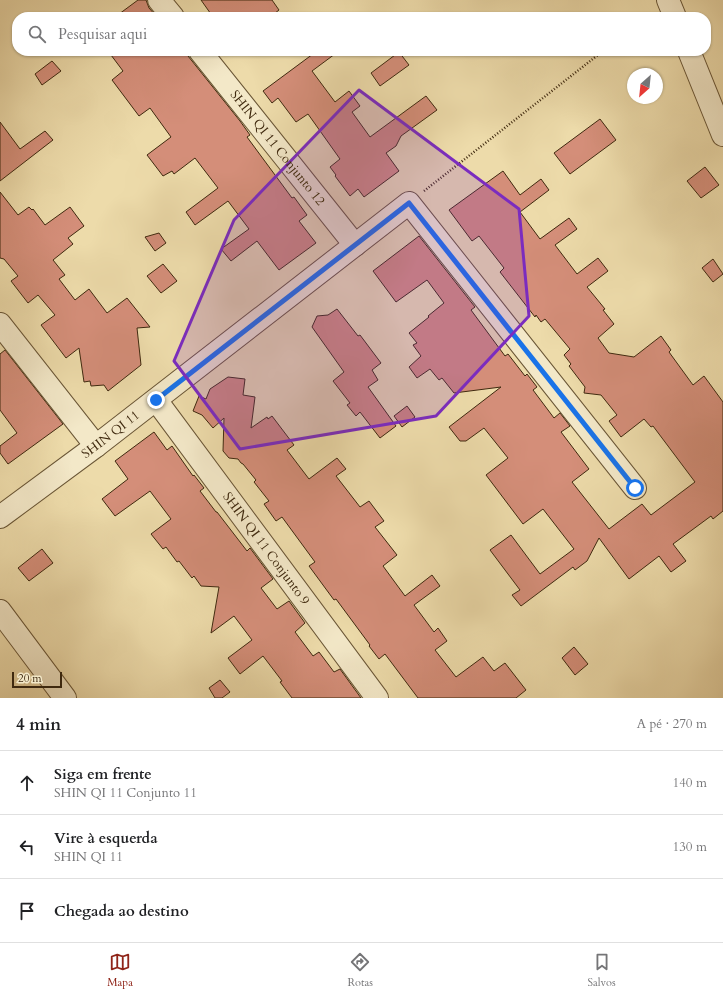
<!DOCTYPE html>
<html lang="pt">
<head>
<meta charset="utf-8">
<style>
  :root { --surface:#fff; --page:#f2f2f2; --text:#202124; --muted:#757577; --line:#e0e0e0; --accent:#8f2418 }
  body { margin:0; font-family:Cardo,serif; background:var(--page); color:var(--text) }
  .compass { position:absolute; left:627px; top:68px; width:36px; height:36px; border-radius:50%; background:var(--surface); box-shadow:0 1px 3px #0004; rotate:207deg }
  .scale { position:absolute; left:12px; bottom:10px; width:50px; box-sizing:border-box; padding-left:4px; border:2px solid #3f290f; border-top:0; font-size:11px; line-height:14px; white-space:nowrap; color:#3f290f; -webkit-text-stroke:3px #f3e8c8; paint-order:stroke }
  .stop { position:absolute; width:12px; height:12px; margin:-9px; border:3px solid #1a73e8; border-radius:50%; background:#fff }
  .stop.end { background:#1a73e8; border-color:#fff; box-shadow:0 1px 4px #0008 }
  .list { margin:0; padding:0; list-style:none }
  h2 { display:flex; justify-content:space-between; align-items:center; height:52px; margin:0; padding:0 16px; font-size:17px }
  h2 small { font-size:13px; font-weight:400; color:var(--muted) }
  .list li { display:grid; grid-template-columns:26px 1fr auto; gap:12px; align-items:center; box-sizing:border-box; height:64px; padding:0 16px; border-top:1px solid var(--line) }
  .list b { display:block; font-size:15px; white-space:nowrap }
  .list p { margin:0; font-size:13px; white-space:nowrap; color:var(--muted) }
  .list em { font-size:13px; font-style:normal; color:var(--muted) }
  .icon { flex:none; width:22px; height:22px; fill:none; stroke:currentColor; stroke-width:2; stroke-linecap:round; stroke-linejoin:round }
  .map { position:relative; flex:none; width:723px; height:698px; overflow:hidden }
  .search { position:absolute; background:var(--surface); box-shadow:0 1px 3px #0004; left:12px; right:12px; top:12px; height:44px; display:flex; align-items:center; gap:10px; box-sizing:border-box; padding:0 14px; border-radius:16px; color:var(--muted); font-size:15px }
  .sheet { height:244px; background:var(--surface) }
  nav { display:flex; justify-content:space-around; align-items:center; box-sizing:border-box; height:56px; border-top:1px solid var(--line); background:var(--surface); font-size:11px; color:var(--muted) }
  nav a { display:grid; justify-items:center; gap:2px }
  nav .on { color:var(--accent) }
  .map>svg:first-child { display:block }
</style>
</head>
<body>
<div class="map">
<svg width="723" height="698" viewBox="0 0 723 698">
  <rect width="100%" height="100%" fill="#eddbaa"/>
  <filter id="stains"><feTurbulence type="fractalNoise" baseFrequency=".005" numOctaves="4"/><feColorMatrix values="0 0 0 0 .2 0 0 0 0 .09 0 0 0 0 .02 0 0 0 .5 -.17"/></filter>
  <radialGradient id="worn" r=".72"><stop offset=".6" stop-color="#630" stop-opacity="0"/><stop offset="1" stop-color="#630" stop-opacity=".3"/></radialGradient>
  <!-- building -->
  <path fill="#d48e79" stroke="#3f290f" d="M138,0H146L149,8L157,17H115Z
    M201,0H272L279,10L270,17H213Z
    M108,51H184L240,121L250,135L247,137L292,198L294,197L307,215L299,221L316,243L279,270L257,241L231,261L221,249L249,229L228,201L195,225L186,212L218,188L195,158L174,174L172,171L163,176L147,155L171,137L150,108L139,116L112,80L123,71Z
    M317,51H339L312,71L335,102L349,91L360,106L352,112L370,137L426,96L437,110L401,136L396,146L386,153L399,171L364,197L358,189L350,196L335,176L336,175L330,167L340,159L308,114L296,122L278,98L272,103L263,91Z
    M399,52L409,65L380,86L371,73Z
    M52,61L61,71L42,85L35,74Z
    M600,119L616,140L570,174L554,153Z
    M0,122L20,149L45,131L53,140L0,181Z
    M705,167L719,185L701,198L687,181Z
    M503,171L520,195L541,179L549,190L520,212L540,239L569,218L577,229L555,245L577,274L598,258L608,271L587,287L605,309L603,310L614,324L598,338L609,353L634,357L661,336L671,350L669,352L693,385L704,376L723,402V511L713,519L711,516L673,544L686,561L671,572L659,556L629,579L599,538L587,561L575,570L573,567L521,606L512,595L520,590L490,550L511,535L540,574L574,549L543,509L523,524L486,475L508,458L484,428L466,441H460L449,427L501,387L454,393L442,378L439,380L430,369L417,378L409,367L421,356L413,345L417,343L409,333L429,317L428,316L444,303L427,280L396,302L373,271L419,236L475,307L471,310L505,356L508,354L525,376L527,374L537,387L533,390L554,418L560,413L570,426L561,432L589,469L572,482L609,529L642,504L651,515L695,482L653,426L651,427L644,419L621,437L609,421L617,415L601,395L584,393L585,387L569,366L571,364L564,355L570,349L545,319L541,322L536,315L535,317L500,272L504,268L479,236L472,241L449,210Z
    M0,192L18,215L29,207L32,210L33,209L45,225L70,207L84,226L68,238L73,244L53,260L65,275L59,279L75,300L89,289L107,313L127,298L150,327L137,328L141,365L108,391L104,385L91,386L90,381L84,382L79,348L66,358L41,325L55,315L38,295L28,303L11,281L18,276L4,259L0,258Z
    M159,233L166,243L155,251L145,237Z
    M713,259L723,274L713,282L702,268Z
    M163,264L177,281L161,293L147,276Z
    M337,309L358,336L360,335L381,363L372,370L378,380L368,387L396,426L380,438L360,412L356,416L347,405L350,403L333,381L344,372L312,327L317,316L328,315Z
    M5,350L63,424L8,464L0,453V446L17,433L0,410V354Z
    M228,377L245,379L243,395L255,397L251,428L267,417L268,419L272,416L294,445L287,450L309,479L337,458L346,469L336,476L360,507L369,501L384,521L375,527L397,555L383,566L405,596L432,575L440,586L414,605L434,632L438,628L447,641L435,650L456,677L483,657L494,671L505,663L526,690L516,698H418L385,654L379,659L369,646L370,645L336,599L334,600L309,566L315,562L282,517L276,521L264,504L269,501L254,482L256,480L243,464L241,463L238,459L229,458L223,451L224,418L213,428L202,415L193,411L199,396L206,399L210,389Z
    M407,406L415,417L402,427L394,416Z
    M154,432L167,450L172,446L193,476L194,475L204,488L200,491L216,512H217L247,551L250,548L273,579L261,588L277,609L289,601L305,623L295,632L313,656L319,652L334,672L340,669L361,698H292L280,682L282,681L263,656L240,674L228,658L252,640L234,616L211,633L219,587L201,586L194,576L192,578L179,561L177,562L166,547L163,549L151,534L171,519L150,491L115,516L102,499L128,479L115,461Z
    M42,549L53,563L29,581L18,568Z
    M574,647L588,664L575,675L562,658Z
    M220,680L230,692L222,698H215L209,688Z"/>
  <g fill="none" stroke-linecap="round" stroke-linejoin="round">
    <defs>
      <g id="minor">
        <path d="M159,0L173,17"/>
        <path d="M668,0L675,17"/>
        <path id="s1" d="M200,51L355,245"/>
        <path d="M689,51L723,135"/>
        <path d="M0,324L96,446"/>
        <path id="s2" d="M156,400L377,698"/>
        <path id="s3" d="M0,517L96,446L409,203L635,488"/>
        <path d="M0,611L65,698"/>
      </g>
    </defs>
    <!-- minor casing -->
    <use href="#minor" stroke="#6a5636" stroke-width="24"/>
    <!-- path -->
    <path stroke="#3f290f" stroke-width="2.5" stroke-dasharray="1 2" stroke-linecap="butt" d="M647,17L654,12
      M424,191L603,51"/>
    <!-- minor -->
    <use href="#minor" stroke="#f3e8c8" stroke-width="22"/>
  </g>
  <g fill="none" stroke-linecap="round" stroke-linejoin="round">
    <!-- route -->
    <path stroke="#1a73e8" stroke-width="5" d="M156,400L409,203L635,488"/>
  </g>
  <!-- marked area -->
  <path fill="#7b2cbf" fill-opacity="0.2" stroke="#7b2cbf" stroke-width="3" stroke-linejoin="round" d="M359,90L519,209L529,316L436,416L240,449L174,361L234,220Z"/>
  <g text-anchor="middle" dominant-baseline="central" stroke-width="3.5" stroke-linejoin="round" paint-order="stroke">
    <!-- street labels -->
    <g font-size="13" fill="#3f290f" stroke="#f3e8c8">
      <text stroke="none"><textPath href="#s1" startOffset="124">SHIN QI 11 Conjunto 12</textPath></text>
      <text stroke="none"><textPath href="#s3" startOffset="138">SHIN QI 11</textPath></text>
      <text stroke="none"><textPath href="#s2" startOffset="185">SHIN QI 11 Conjunto 9</textPath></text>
    </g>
  </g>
  <rect width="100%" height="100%" filter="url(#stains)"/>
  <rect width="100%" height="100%" fill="url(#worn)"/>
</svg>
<svg class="compass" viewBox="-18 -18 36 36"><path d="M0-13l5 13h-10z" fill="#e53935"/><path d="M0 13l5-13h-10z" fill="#757577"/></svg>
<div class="scale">20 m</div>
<div class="stop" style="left:635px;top:488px"></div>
<div class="stop end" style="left:156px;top:400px"></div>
<div class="search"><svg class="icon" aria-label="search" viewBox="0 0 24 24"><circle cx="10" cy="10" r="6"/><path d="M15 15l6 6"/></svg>Pesquisar aqui</div>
</div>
<section class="sheet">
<h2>4 min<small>A pé · 270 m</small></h2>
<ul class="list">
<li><svg class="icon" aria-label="ahead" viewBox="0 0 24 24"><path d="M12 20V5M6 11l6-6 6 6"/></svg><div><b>Siga em frente</b><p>SHIN QI 11 Conjunto 11</p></div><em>140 m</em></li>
<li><svg class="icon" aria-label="left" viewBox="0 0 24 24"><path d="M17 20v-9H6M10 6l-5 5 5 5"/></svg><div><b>Vire à esquerda</b><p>SHIN QI 11</p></div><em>130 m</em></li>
<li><svg class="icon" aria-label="arrive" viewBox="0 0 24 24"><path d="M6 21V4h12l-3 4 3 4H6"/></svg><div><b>Chegada ao destino</b></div></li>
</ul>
</section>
<nav>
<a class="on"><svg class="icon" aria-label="map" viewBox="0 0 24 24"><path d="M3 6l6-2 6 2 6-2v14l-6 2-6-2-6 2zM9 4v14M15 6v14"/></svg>Mapa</a>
<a><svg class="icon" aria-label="directions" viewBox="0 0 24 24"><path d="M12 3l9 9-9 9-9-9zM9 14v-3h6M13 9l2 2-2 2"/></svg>Rotas</a>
<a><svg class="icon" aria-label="saved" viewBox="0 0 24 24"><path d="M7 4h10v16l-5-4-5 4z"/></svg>Salvos</a>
</nav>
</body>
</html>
